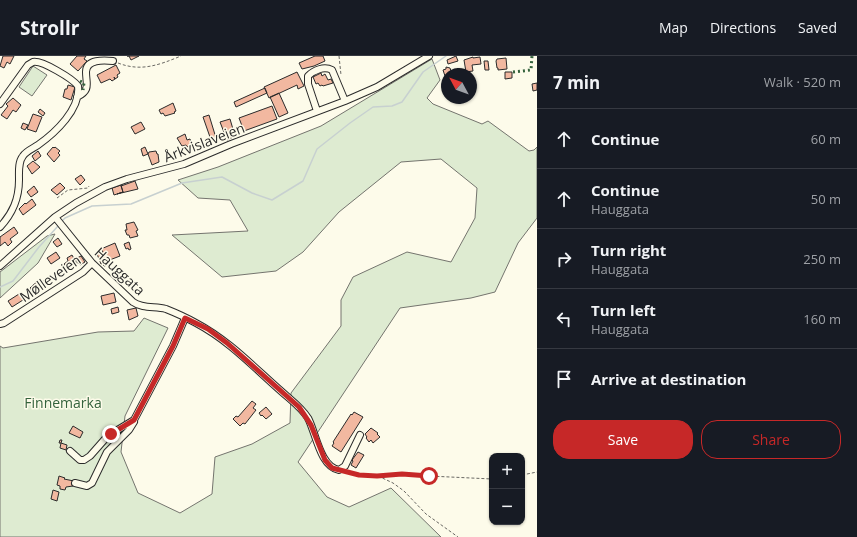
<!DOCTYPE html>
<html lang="en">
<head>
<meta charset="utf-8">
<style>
  :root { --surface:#171b24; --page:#242831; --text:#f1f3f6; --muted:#9ea1a6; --line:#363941; --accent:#c62828 }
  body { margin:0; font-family:"Open Sans",sans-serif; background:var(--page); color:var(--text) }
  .controls { position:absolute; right:12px; bottom:12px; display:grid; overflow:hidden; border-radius:8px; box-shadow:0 1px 3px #0004 }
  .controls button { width:36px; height:36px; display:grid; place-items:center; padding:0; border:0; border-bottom:1px solid var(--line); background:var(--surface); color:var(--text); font:20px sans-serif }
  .compass { position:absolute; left:441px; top:12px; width:36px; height:36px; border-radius:50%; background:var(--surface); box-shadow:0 1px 3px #0004; rotate:311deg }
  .stop { position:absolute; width:12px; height:12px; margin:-9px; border:3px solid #c62828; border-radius:50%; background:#fff }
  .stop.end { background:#c62828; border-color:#fff; box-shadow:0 1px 4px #0008 }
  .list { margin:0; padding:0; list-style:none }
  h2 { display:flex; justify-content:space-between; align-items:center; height:52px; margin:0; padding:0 16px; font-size:17px }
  h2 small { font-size:13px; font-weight:400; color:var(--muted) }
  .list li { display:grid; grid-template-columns:26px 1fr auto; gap:12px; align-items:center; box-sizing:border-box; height:60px; padding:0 16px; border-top:1px solid var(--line) }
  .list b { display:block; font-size:15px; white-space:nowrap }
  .list p { margin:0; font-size:13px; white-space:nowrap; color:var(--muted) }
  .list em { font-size:13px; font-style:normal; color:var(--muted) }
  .actions { display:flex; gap:8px; padding:12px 16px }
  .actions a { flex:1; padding:9px 0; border:1px solid var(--accent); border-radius:16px; text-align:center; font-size:14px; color:var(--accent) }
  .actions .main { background:var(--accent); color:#fff }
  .icon { flex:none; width:22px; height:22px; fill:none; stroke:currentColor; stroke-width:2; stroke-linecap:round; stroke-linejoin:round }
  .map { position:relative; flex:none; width:537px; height:481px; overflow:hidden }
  header { display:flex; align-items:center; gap:24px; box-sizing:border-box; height:56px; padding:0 20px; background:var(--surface); border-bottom:1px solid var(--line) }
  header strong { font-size:19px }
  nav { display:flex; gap:22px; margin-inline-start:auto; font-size:14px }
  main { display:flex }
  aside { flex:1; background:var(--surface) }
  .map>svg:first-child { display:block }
</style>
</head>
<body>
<header>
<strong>Strollr</strong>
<nav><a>Map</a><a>Directions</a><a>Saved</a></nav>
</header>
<main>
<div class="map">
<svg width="537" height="481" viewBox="0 0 537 481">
  <rect width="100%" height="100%" fill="#fdfbea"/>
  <!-- green -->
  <path fill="#deebd1" stroke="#74746e" d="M432,3L440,24L427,42L433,48L482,68L488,65L529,95L534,94L537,91V162L518,187L495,236L471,242L400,252L298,406L327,441L349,451L391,432L441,481H0V290L3,292L98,276L134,275L144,262L168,272L125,360L121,396L138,437L180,457L212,438L215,401L252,388L290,367L291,337L341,270V244L353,221L407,196L451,206L475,162L477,132L441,103L401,106L339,156L303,196L276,215L222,221L172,179L248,175L230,144L198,142L178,124L218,111L321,70Z
    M33,10L47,19L32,40L19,31Z
    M55,178L38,207L0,242V216L47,180Z"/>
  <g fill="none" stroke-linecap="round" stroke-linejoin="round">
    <!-- stream -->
    <path stroke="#c7d0d0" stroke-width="1.5" d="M62,165L65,162L92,150L131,148L182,127L222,121L252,137L272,144L303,125L317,93L350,67L373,51L392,50L402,46L423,16L446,0
      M0,231L13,225L39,191L58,170"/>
  </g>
  <!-- building -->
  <path fill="#f2b8a0" stroke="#2b2b2b" d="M3,0H14L10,8L7,6L4,12L0,10Z
    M77,0H86L84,3L87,5L78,15L70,8Z
    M127,0H139L131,4L129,0Z
    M315,0H323L325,5L314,10L302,13L299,7Z
    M456,0L458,5L448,8L447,4Z
    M473,1V2L480,1L481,8L472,9L473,15L466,16L464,4Z
    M506,2L507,13L498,14V12H497L496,5L497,3Z
    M484,5H488L489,14H485Z
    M116,9L120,17L117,19L118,21L115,23L114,21L115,23L112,25L110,23L101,27L97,19Z
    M446,11L450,12L452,18H447L445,20L443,14L446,13Z
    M297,16L304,30L298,33L297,29L269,42L264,31Z
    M505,16H512V22L505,23Z
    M321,17L322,20L325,18L328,24L331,23L333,27L323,30L322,29L320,30L318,27L316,28L313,21Z
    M537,27V34L533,35L532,28Z
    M68,29L75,31L71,44L63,41L65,33H67Z
    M265,32L267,37L236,51L234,46Z
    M279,37L288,57L279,61L270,41Z
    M13,42L21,49L16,56L13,54L7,63L1,59L8,50L6,48Z
    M173,47L176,55L174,56L175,57L165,60L163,57L161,58L159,54Z
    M272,50L277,63L244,75L239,62Z
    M40,53L45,57L43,60L38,56Z
    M33,58L42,61L36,76L27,73Z
    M209,59L216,82L211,84L203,61Z
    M230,63L235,80L227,84L220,66Z
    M141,66L145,73L135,78L131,71Z
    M23,67L28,69L25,74L21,72Z
    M185,78L187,84L190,83L192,89L187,91L186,89L182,90L177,82Z
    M53,91L54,92L55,91L60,95L58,97L60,99L54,106L47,98Z
    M145,91L148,98L143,100L141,93Z
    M38,95L41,100L35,105L32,100Z
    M156,95L157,98H158L159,106L152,109L148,98L149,96Z
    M33,105L40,111L32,118L27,110Z
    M81,119L85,124L80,129L75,123Z
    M135,125L138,133L117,138L123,136L121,130Z
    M60,127L65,132L57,139L51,134Z
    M121,129L123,136L114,139L112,132Z
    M34,130L38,136L31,141L27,136Z
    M32,143L36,149L23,159L19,153L25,147L26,148Z
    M134,166L138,174L136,175L138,180L130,182L129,179H127L125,174H127L126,168Z
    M14,171L18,177L10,183L12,186L8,190L5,186L0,190V181Z
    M58,182L62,188L57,191L53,186Z
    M129,186L131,193L129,194L128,192L126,193L124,188Z
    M115,187L120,200L107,205L109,209L104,210L103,207L101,208L97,198L103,196L101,193Z
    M56,196L60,202L51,208L47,202Z
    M72,199L77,208L68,214L64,208L68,205L67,202Z
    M81,200L85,206L80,209L75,203Z
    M40,223L42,226L45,224L48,228L32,236L30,232Z
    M114,237L116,246L103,249L101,240Z
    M19,238L23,244L12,251L8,245Z
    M118,251L119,256L112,258L111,253Z
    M136,252L138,260L129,264L127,254Z
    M252,345L256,348L253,352L256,354L245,368L243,367L240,370L233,363L236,360L238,361Z
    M266,351L272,358L266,363L262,359L261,360L259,357Z
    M354,356L363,361L341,396L332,390L334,387L333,386L351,358L352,359Z
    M73,370L83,376L80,382L69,377Z
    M371,372L378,377L377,378L380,381L373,387L371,384L369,386L366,382L367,381L365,378Z
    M60,384H62L61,387L67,389L66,394L60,392L61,387H59Z
    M358,396L364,399L356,412L351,409L353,405L352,404Z
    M59,420L65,422L64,423L74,425L73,430L66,431L65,434L60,433V430L57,429Z
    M53,434L59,436L57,445L51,443Z"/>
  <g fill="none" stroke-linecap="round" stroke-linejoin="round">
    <defs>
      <path id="minor" d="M77,41C91,34 86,28 86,16C86,3 104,4 113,5
        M0,48L28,9C28,9 33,6 33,6C42,4 73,23 78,30C81,53 55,77 38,89C34,92 26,95 23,100C18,106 19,116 19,124C19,143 13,157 0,171
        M317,55L308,28V20C314,14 324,10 332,14L345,45
        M55,161L92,207L133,246C143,253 155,250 166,253C176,257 187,262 196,267C232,286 258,316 289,342C296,348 303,354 308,362C316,377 320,411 339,414L345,410L360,379
        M0,210L55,161L76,147L105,131L127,123L184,108L231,88L345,45L377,31L429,0
        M0,268L4,267L83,216L92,207
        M70,395L80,404H84L90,400L105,383L111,378L134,364L173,290L185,262
        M75,427L87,430L92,427L107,396L129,374L134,366"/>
    </defs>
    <!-- minor casing -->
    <use href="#minor" stroke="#2b2b2b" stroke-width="8"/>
    <!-- path -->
    <path stroke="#6a6964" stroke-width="1" stroke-dasharray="3 2" stroke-linecap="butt" d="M339,0L341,19
      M118,7C141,16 159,9 181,0
      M57,142L68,134L88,132L89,130
      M347,416L359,419L377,420L401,418L429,420L492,423
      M522,419L537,416
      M378,420L393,427L404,435L426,458L458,481"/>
    <!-- minor -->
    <use href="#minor" stroke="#fdfbea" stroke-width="6"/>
    <!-- hedge -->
    <path stroke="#34623c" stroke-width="3" stroke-dasharray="2 3" stroke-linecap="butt" d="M513,16L531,14L532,0
      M80,25L84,27L83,34"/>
  </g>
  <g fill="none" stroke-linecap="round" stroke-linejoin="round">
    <!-- route -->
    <path stroke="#c62828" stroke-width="5" d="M111,378L134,364L173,290L185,262L208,273L227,287L299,351L311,369L325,404L332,412L359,419L377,420L402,418L429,420"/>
  </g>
  <g text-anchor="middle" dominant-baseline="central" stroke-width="3" stroke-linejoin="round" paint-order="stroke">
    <!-- street labels -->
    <g font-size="14" fill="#2b2b2b" stroke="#fdfbea">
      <text transform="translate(204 86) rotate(-21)">Årkvislaveien</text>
      <text transform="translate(120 215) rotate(43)">Hauggata</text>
      <text transform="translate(50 222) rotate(-35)">Mølleveien</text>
    </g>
    <!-- park labels -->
    <g font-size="14" fill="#34623c" stroke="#fdfbea">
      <text x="63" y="346">Finnemarka</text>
    </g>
  </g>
</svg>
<div class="controls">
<button>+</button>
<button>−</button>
</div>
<svg class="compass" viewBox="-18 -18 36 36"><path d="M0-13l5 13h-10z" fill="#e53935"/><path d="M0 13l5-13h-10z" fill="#9ea1a6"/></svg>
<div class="stop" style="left:429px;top:420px"></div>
<div class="stop end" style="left:111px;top:378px"></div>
</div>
<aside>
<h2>7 min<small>Walk · 520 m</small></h2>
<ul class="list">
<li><svg class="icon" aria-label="ahead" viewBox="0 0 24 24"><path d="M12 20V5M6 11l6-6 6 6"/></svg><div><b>Continue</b></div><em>60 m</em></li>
<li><svg class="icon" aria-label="ahead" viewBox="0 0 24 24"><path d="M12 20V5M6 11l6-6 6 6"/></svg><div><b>Continue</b><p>Hauggata</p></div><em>50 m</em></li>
<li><svg class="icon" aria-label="right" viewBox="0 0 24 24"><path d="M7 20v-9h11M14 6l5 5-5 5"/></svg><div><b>Turn right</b><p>Hauggata</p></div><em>250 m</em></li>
<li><svg class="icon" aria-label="left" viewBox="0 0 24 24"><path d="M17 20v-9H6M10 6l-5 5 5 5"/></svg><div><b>Turn left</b><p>Hauggata</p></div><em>160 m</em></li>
<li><svg class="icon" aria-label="arrive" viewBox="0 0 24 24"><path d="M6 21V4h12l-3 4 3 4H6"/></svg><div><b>Arrive at destination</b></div></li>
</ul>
<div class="actions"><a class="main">Save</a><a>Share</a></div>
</aside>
</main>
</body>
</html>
